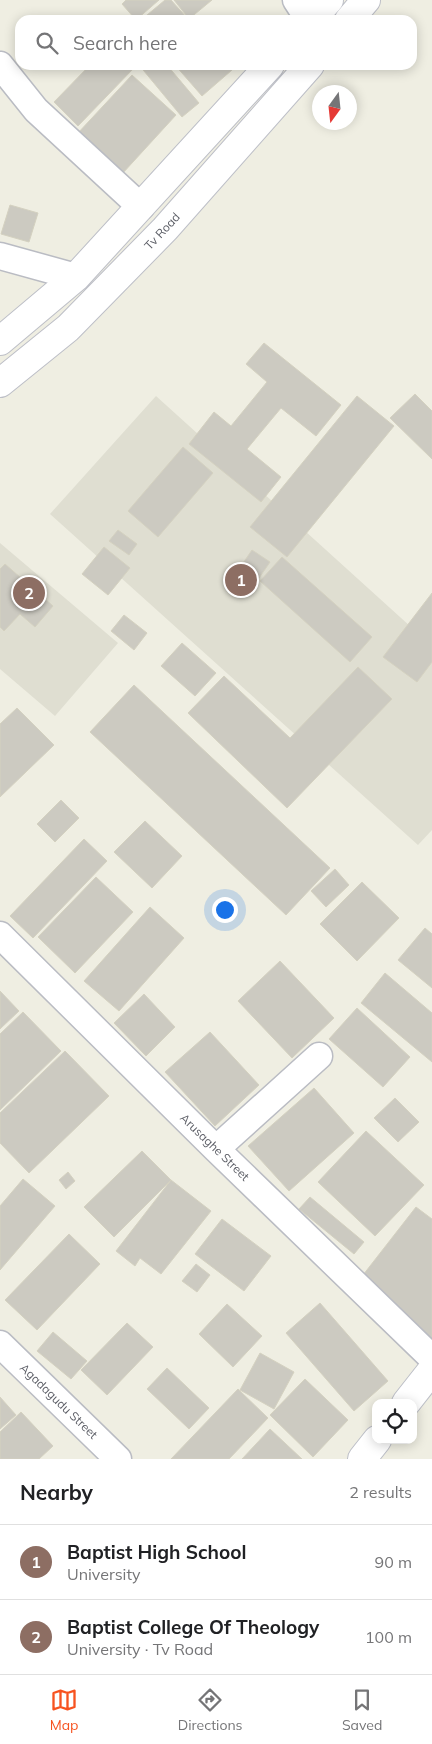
<!DOCTYPE html>
<html lang="en">
<head>
<meta charset="utf-8">
<style>
  :root { --surface:#fff; --page:#f6f6f6; --text:#202124; --muted:#757577; --line:#e0e0e0; --accent:#f75320 }
  body { margin:0; font-family:Mulish,sans-serif; background:var(--page); color:var(--text) }
  .controls { position:absolute; right:15px; bottom:15px; display:grid; overflow:hidden; border-radius:10px; box-shadow:0 2px 12px #0003 }
  .controls button { width:45px; height:45px; display:grid; place-items:center; padding:0; border:0; border-bottom:1px solid var(--line); background:var(--surface); color:var(--text); font:25px sans-serif }
  .compass { position:absolute; left:312px; top:85px; width:45px; height:45px; border-radius:50%; background:var(--surface); box-shadow:0 2px 12px #0003; rotate:195deg }
  .you { position:absolute; left:224px; top:909px; width:18px; height:18px; margin:-12px; border:4px solid #fff; border-radius:50%; background:#1a73e8; box-shadow:0 0 0 8px #1a73e833 }
  .badge { display:grid; place-items:center; width:32px; height:32px; border-radius:50%; background:var(--accent); color:#fff; font-size:16px; font-weight:700 }
  .pin { position:absolute; translate:-50% -50%; border:2px solid #fff; box-shadow:0 1px 5px #0006 }
  .list { margin:0; padding:0; list-style:none }
  h2 { display:flex; justify-content:space-between; align-items:center; height:65px; margin:0; padding:0 20px; font-size:21px }
  h2 small { font-size:16px; font-weight:400; color:var(--muted) }
  .list li { display:grid; grid-template-columns:32px 1fr auto; gap:15px; align-items:center; box-sizing:border-box; height:75px; padding:0 20px; border-top:1px solid var(--line) }
  .list b { display:block; font-size:19px; white-space:nowrap }
  .list p { margin:0; font-size:16px; white-space:nowrap; color:var(--muted) }
  .list em { font-size:16px; font-style:normal; color:var(--muted) }
  .icon { flex:none; width:28px; height:28px; fill:none; stroke:currentColor; stroke-width:2; stroke-linecap:round; stroke-linejoin:round }
  .map { position:relative; flex:none; width:432px; height:1459px; overflow:hidden }
  .search { position:absolute; background:var(--surface); box-shadow:0 2px 12px #0003; left:15px; right:15px; top:15px; height:55px; display:flex; align-items:center; gap:12px; box-sizing:border-box; padding:0 18px; border-radius:15px; color:var(--muted); font-size:19px }
  .sheet { height:215px; background:var(--surface) }
  nav { display:flex; justify-content:space-around; align-items:center; box-sizing:border-box; height:70px; border-top:1px solid var(--line); background:var(--surface); font-size:14px; color:var(--muted) }
  nav a { display:grid; justify-items:center; gap:2px }
  nav .on { color:var(--accent) }
  .map>svg:first-child { display:block }
</style>
</head>
<body>
<div class="map">
<svg width="432" height="1459" viewBox="0 0 432 1459">
  <rect width="100%" height="100%" fill="#efeee2"/>
  <!-- education -->
  <path fill="#dfded1" d="M156,396L432,646V830L418,845L50,514Z
    M0,543L118,643L55,716L0,669Z"/>
  <!-- building -->
  <path fill="#cccac1" stroke="#d4d1c0" d="M126,0H159L136,20L122,4Z
    M165,0H171L189,20H141Z
    M174,0H212L189,19Z
    M90,65H128L133,69L78,126L54,102Z
    M139,65H167L199,103L182,117Z
    M175,65H228L232,70L202,96Z
    M132,75L176,115L122,174L77,134Z
    M10,205L38,213L29,242L1,234Z
    M264,343L341,405L316,436L281,408L247,449L281,477L261,502L189,444L214,412L231,426L267,382L246,364Z
    M415,394L432,411V459L390,418Z
    M357,396L394,426L287,557L250,527Z
    M183,447L213,473L158,537L128,511Z
    M118,530L137,544L129,555L109,541Z
    M104,547L130,568L108,595L82,574Z
    M252,550L270,562L259,578L241,566Z
    M282,557L372,637L350,662L260,581Z
    M5,564L53,606L35,627L20,614L4,631L0,627V569Z
    M432,593V662L417,682L383,657Z
    M124,615L147,633L134,650L111,631Z
    M182,643L216,673L195,696L161,666Z
    M358,667L392,699L287,808L188,713L224,676L290,738Z
    M134,685L330,868L286,915L90,732Z
    M17,708L54,745L0,797V724Z
    M61,800L79,818L55,842L37,824Z
    M145,821L182,856L152,888L114,852Z
    M84,839L107,861L33,938L10,916Z
    M335,869L349,885L326,907L311,891Z
    M96,877L133,912L75,973L38,937Z
    M362,882L399,918L357,961L320,924Z
    M150,907L184,938L119,1011L84,981Z
    M425,928L432,934V988L398,960Z
    M280,961L334,1018L292,1058L238,1001Z
    M385,973L432,1013V1062L361,1003Z
    M0,991L19,1011L0,1029Z
    M144,994L175,1027L146,1056L114,1023Z
    M357,1008L410,1057L383,1087L329,1039Z
    M23,1012L61,1051L0,1110V1034Z
    M210,1032L259,1085L215,1126L165,1072Z
    M65,1051L109,1096L29,1173L0,1143V1113Z
    M314,1088L354,1133L289,1191L248,1146Z
    M395,1098L419,1122L398,1142L374,1118Z
    M366,1131L424,1185L375,1236L318,1182Z
    M142,1151L171,1180L114,1237L84,1207Z
    M68,1172L75,1181L66,1189L59,1180Z
    M23,1179L55,1206L0,1270V1206Z
    M171,1180L211,1211L161,1274L140,1258L135,1266L116,1251Z
    M310,1197L364,1242L354,1254L299,1209Z
    M416,1207L432,1219V1341L356,1284Z
    M222,1219L271,1256L244,1291L195,1254Z
    M69,1234L100,1264L37,1330L5,1300Z
    M196,1264L210,1275L197,1292L182,1281Z
    M320,1303L388,1381L354,1411L286,1333Z
    M227,1304L262,1336L233,1367L199,1334Z
    M127,1323L153,1347L107,1395L81,1370Z
    M53,1332L87,1361L71,1379L37,1351Z
    M260,1353L294,1372L274,1409L240,1390Z
    M167,1368L209,1408L189,1429L147,1389Z
    M305,1379L348,1420L313,1457L270,1415Z
    M238,1389L268,1418L229,1459H171Z
    M0,1397L16,1415L0,1429Z
    M21,1412L53,1446L39,1459H0V1432Z
    M270,1429L302,1459H242Z"/>
  <g fill="none" stroke-linecap="round" stroke-linejoin="round">
    <defs>
      <path id="street" d="M296,0L309,20
        M0,65L36,110L141,207
        M0,256L76,277
        M0,935L216,1149L432,1358
        M216,1149L319,1056
        M0,1344L118,1459"/>
      <path id="secondary" d="M311,20L329,0
        M349,20L366,0
        M0,341L76,277L270,65
        M0,383L68,328L165,229L310,65
        M406,1403L432,1370
        M362,1459L377,1440"/>
    </defs>
    <!-- street casing -->
    <use href="#street" stroke="#babcc3" stroke-width="29"/>
    <!-- secondary casing -->
    <use href="#secondary" stroke="#bdbfc7" stroke-width="30"/>
    <!-- street -->
    <use href="#street" stroke="#fff" stroke-width="26"/>
    <!-- secondary -->
    <use href="#secondary" stroke="#fff" stroke-width="28"/>
  </g>
  <g text-anchor="middle" dominant-baseline="central" stroke-width="4.5" stroke-linejoin="round" paint-order="stroke">
    <!-- street labels -->
    <g font-size="12" fill="#5b5d65" stroke="#fff">
      <text transform="translate(162 231) rotate(-47)">Tv Road</text>
      <text transform="translate(215 1147) rotate(44)">Arusaghe Street</text>
      <text transform="translate(59 1401) rotate(44)">Agadagudu Street</text>
    </g>
  </g>
</svg>
<div class="controls">
<button><svg class="icon" aria-label="locate" viewBox="0 0 24 24"><circle cx="12" cy="12" r="6"/><path d="M12 2v4M12 18v4M2 12h4M18 12h4"/></svg></button>
</div>
<svg class="compass" viewBox="-18 -18 36 36"><path d="M0-13l5 13h-10z" fill="#e53935"/><path d="M0 13l5-13h-10z" fill="#757577"/></svg>
<div class="you"></div>
<div class="pin badge" style="left:241px;top:580px;background:#8d6e63">1</div>
<div class="pin badge" style="left:29px;top:593px;background:#8d6e63">2</div>
<div class="search"><svg class="icon" aria-label="search" viewBox="0 0 24 24"><circle cx="10" cy="10" r="6"/><path d="M15 15l6 6"/></svg>Search here</div>
</div>
<section class="sheet">
<h2>Nearby<small>2 results</small></h2>
<ul class="list">
<li><span class="badge" style="background:#8d6e63">1</span><div><b>Baptist High School</b><p>University</p></div><em>90 m</em></li>
<li><span class="badge" style="background:#8d6e63">2</span><div><b>Baptist College Of Theology</b><p>University · Tv Road</p></div><em>100 m</em></li>
</ul>
</section>
<nav>
<a class="on"><svg class="icon" aria-label="map" viewBox="0 0 24 24"><path d="M3 6l6-2 6 2 6-2v14l-6 2-6-2-6 2zM9 4v14M15 6v14"/></svg>Map</a>
<a><svg class="icon" aria-label="directions" viewBox="0 0 24 24"><path d="M12 3l9 9-9 9-9-9zM9 14v-3h6M13 9l2 2-2 2"/></svg>Directions</a>
<a><svg class="icon" aria-label="saved" viewBox="0 0 24 24"><path d="M7 4h10v16l-5-4-5 4z"/></svg>Saved</a>
</nav>
</body>
</html>
